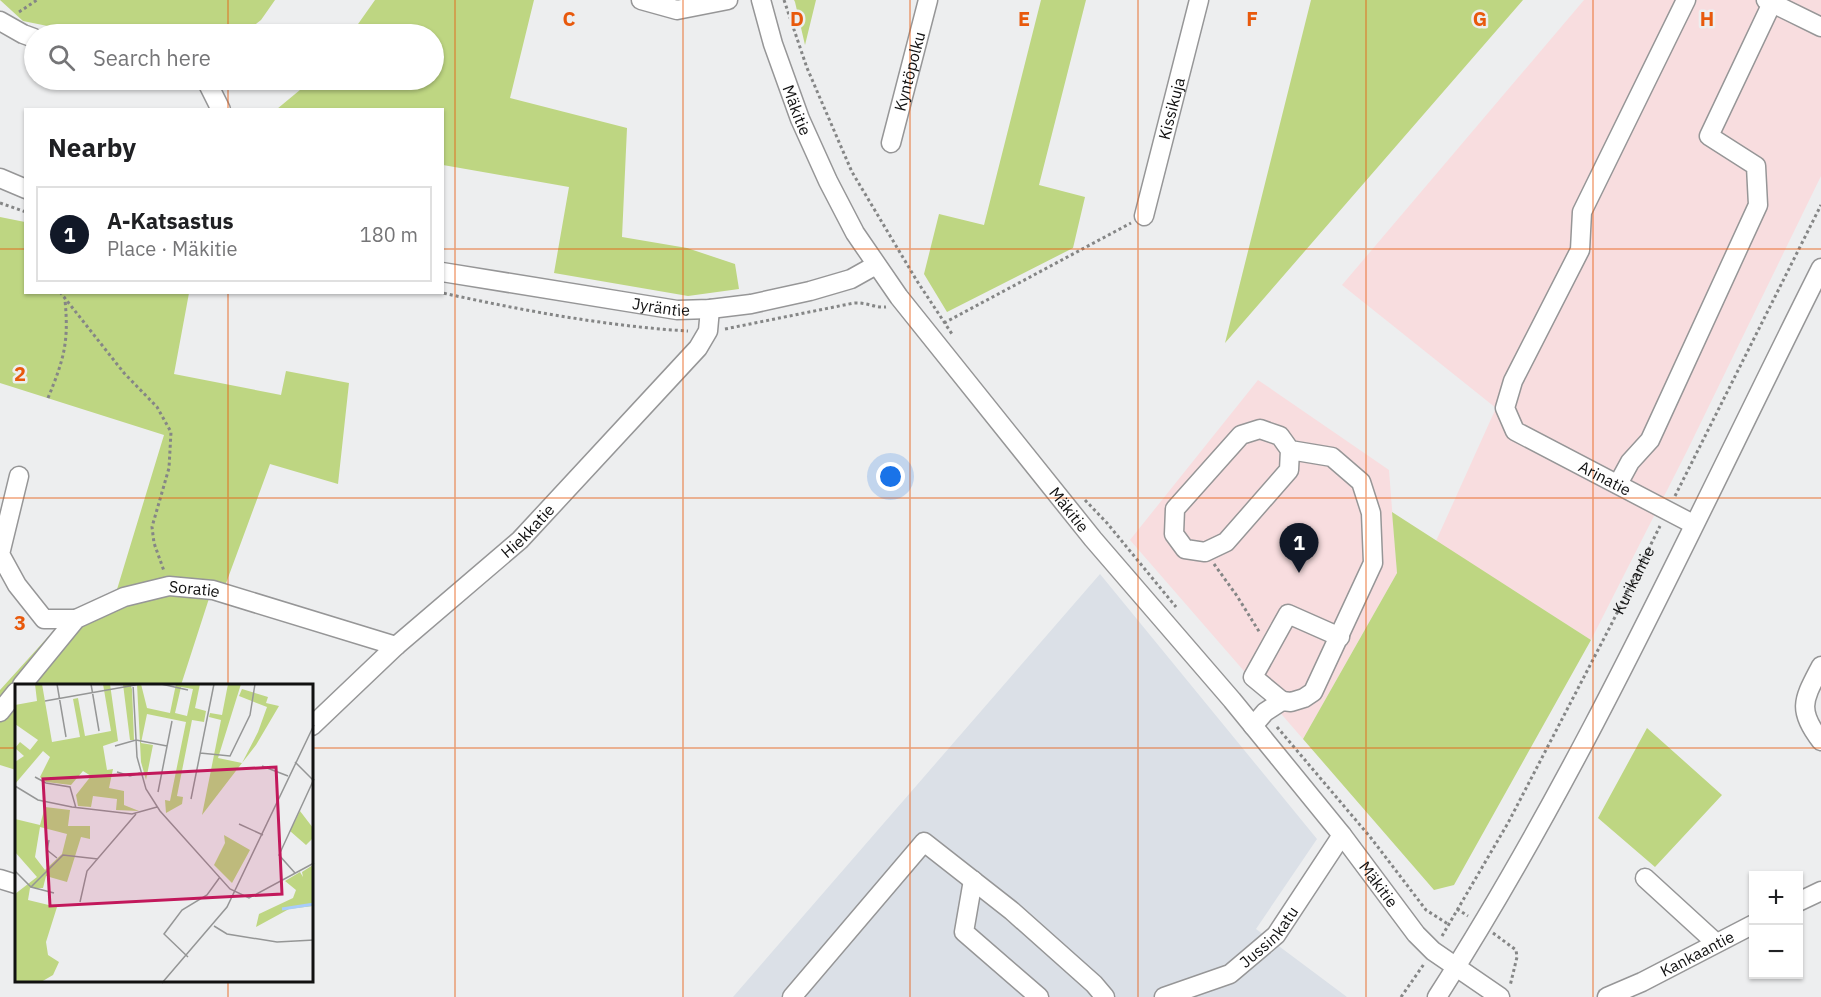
<!DOCTYPE html>
<html lang="en">
<head>
<meta charset="utf-8">
<style>
  :root { --surface:#fff; --page:#f6f6f6; --text:#202124; --muted:#757577; --line:#e0e0e0; --accent:#111827 }
  body { margin:0; font-family:"IBM Plex Sans",sans-serif; background:var(--page); color:var(--text) }
  .controls { position:absolute; right:18px; bottom:18px; display:grid; overflow:hidden; border-radius:0px; box-shadow:0 2px 4px #0004 }
  .controls button { width:54px; height:54px; display:grid; place-items:center; padding:0; border:0; border-bottom:2px solid var(--line); background:var(--surface); color:var(--text); font:30px sans-serif }
  .you { position:absolute; left:891px; top:477px; width:21px; height:21px; margin:-15px; border:4px solid #fff; border-radius:50%; background:#1a73e8; box-shadow:0 0 0 9px #1a73e833 }
  .badge { display:grid; place-items:center; width:39px; height:39px; border-radius:50%; background:var(--accent); color:#fff; font-size:20px; font-weight:700 }
  .pin { position:absolute; translate:-50% -50px; filter:drop-shadow(0 2px 3px #0008) }
  .pin::after { content:''; position:absolute; top:32px; width:21px; height:18px; background:inherit; clip-path:polygon(0 0,100% 0,50% 100%) }
  .list { margin:0; padding:0; list-style:none }
  h2 { display:flex; justify-content:space-between; align-items:center; height:78px; margin:0; padding:0 24px; font-size:26px }
  h2 small { font-size:20px; font-weight:400; color:var(--muted) }
  .list li { display:grid; grid-template-columns:39px 1fr auto; gap:18px; align-items:center; box-sizing:border-box; height:96px; margin:0 12px 12px; padding:0 12px; border:2px solid var(--line); border-radius:0px }
  .list b { display:block; font-size:22px; white-space:nowrap }
  .list p { margin:0; font-size:20px; white-space:nowrap; color:var(--muted) }
  .list em { font-size:20px; font-style:normal; color:var(--muted) }
  .icon { flex:none; width:33px; height:33px; fill:none; stroke:currentColor; stroke-width:2; stroke-linecap:round; stroke-linejoin:round }
  .map { position:relative; flex:none; width:1821px; height:997px; overflow:hidden }
  .search { position:absolute; background:var(--surface); box-shadow:0 2px 4px #0004; left:24px; top:24px; width:420px; height:66px; display:flex; align-items:center; gap:15px; box-sizing:border-box; padding:0 21px; border-radius:33px; color:var(--muted); font-size:22px }
  .panel { position:absolute; background:var(--surface); box-shadow:0 2px 4px #0004; left:24px; top:108px; width:420px; height:186px; border-radius:0px }
  .map>svg:first-child { display:block }
</style>
</head>
<body>
<div class="map">
<svg width="1821" height="997" viewBox="0 0 1821 997">
  <rect width="100%" height="100%" fill="#edeeef"/>
  <!-- commercial -->
  <path fill="#f8dddf" d="M1584,0H1821V176L1687,451L1591,640L1436,541L1496,408L1342,285Z
    M1258,380L1389,470L1397,573L1303,739L1130,540Z"/>
  <!-- built -->
  <path fill="#dbe0e7" d="M1100,574L1317,839L1256,929L1347,997H733Z"/>
  <!-- green -->
  <path fill="#bed682" d="M0,0H275L261,20L243,34H178L173,31L82,33L23,21Z
    M375,0H534L510,98L627,128L622,237L687,248L735,264L739,289L688,296L554,273L569,187L443,165L442,110L277,109L312,80H434V34H351Z
    M794,0H816L805,45L795,2Z
    M1041,0H1086L1039,185L1085,197L1073,248L947,312L924,274L939,214L984,225Z
    M1311,0H1523L1225,343Z
    M0,217L25,222L26,292L189,293L174,374L281,395L286,371L349,383L338,484L270,464L225,586L214,583L181,685H16V770L0,765V690L56,628L115,596L164,435L0,383Z
    M1392,512L1591,640L1454,885L1434,890L1303,739L1397,573Z
    M1647,728L1722,795L1655,867L1598,818Z"/>
  <g fill="none" stroke-linecap="round" stroke-linejoin="round">
    <defs>
      <g id="minor">
        <path d="M641,0L677,10L728,0"/>
        <path id="s2" d="M761,0L773,44L800,119L828,181L855,233L899,297L1093,539L1232,700L1342,835L1416,934L1433,951L1500,997"/>
        <path id="s3" d="M1686,0L1582,212L1580,250L1513,381L1505,408L1515,431L1693,524"/>
        <path d="M1766,0L1821,27"/>
        <path d="M0,21L23,34L34,38"/>
        <path d="M206,80L221,110"/>
        <path id="s4" d="M891,143L928,0"/>
        <path d="M0,178L26,189"/>
        <path id="s5" d="M1144,216L1199,0"/>
        <path id="s6" d="M442,272L677,310L710,309L751,304L810,291L851,279L876,265"/>
        <path d="M19,476L0,554L17,585L44,619H76"/>
        <path d="M1618,484L1630,462L1650,440L1758,205L1756,166L1709,136L1772,3"/>
        <path d="M1821,666C1804,699 1796,709 1821,741"/>
        <path id="s7" d="M22,685L76,619L124,597L169,586L213,590L396,646"/>
        <path d="M1282,701L1253,677L1288,614L1340,637"/>
        <path d="M0,712L16,692"/>
        <path id="s8" d="M312,726L396,646L520,540L698,348L708,331L710,309"/>
        <path d="M1253,726L1265,712L1282,701L1291,702L1304,698L1313,692L1373,563L1371,513L1361,482L1332,457L1290,450L1280,436L1260,429L1241,435L1175,509L1174,534L1185,549L1205,552L1226,542L1289,470L1290,450"/>
        <path d="M1645,878L1715,942"/>
        <path d="M0,879L16,884"/>
        <path d="M973,880L964,932L1039,997"/>
        <path d="M1798,902L1821,891"/>
        <path d="M792,997L924,842L1012,911L1094,984L1105,997"/>
        <path id="s9" d="M1164,997L1230,974L1276,935L1342,835"/>
        <path d="M1437,997C1585,766 1698,513 1821,268"/>
        <path id="s10" d="M1607,997L1642,982L1754,924"/>
      </g>
    </defs>
    <!-- minor casing -->
    <use href="#minor" stroke="#969697" stroke-width="21"/>
    <!-- path -->
    <g stroke="#858686" stroke-width="3" stroke-dasharray="3 3" stroke-linecap="butt">
      <path d="M784,0L807,68L852,172L917,281L952,334"/>
      <path d="M19,12L37,0"/>
      <path d="M0,203L26,212"/>
      <path d="M60,292L124,373L157,407L171,432L169,468L152,527L154,543L164,571"/>
      <path d="M438,292C521,310 604,326 688,331"/>
      <path d="M944,323L1131,223"/>
      <path d="M725,329L854,303C866,302 875,308 886,307"/>
      <path d="M48,398C64,359 69,342 65,300"/>
      <path d="M1675,496L1821,205"/>
      <path d="M1085,500L1107,523L1176,607"/>
      <path d="M1214,564L1237,596L1260,633"/>
      <path d="M1277,727L1371,838L1426,910L1448,924"/>
      <path d="M1457,909L1468,916"/>
      <path d="M1493,933L1516,950L1517,957L1510,986"/>
      <path id="s1" d="M1442,936L1508,823L1612,623L1660,526"/>
      <path d="M1401,997L1424,964"/>
    </g>
    <!-- minor -->
    <use href="#minor" stroke="#fff" stroke-width="18"/>
  </g>
  <!-- grid -->
  <path fill="none" stroke="#e8590c" stroke-width="1.5" stroke-opacity="0.55" d="M228,0V34M455,0V997M683,0V997M910,0V997M1138,0V997M1366,0V997M1593,0V997M228,80V110M0,249H26M442,249H1821M228,292V685M0,498H1821M0,748H16M312,748H1821M228,980V997"/>
  <g text-anchor="middle" dominant-baseline="central" stroke-width="5" stroke-linejoin="round" paint-order="stroke">
    <!-- street labels -->
    <g font-size="16" fill="#111" stroke="#edeeef">
      <text stroke="none"><textPath href="#s4" startOffset="74">Kyntöpolku</textPath></text>
      <text stroke="none"><textPath href="#s5" startOffset="111">Kissikuja</textPath></text>
      <text stroke="none"><textPath href="#s2" startOffset="116">Mäkitie</textPath></text>
      <text stroke="none"><textPath href="#s6" startOffset="222">Jyräntie</textPath></text>
      <text stroke="none"><textPath href="#s3" startOffset="576">Arinatie</textPath></text>
      <text stroke="none"><textPath href="#s2" startOffset="602">Mäkitie</textPath></text>
      <text stroke="none"><textPath href="#s8" startOffset="291">Hiekkatie</textPath></text>
      <text stroke="none"><textPath href="#s1" startOffset="404">Kurikantie</textPath></text>
      <text stroke="none"><textPath href="#s7" startOffset="210">Soratie</textPath></text>
      <text stroke="none"><textPath href="#s2" startOffset="1088">Mäkitie</textPath></text>
      <text stroke="none"><textPath href="#s9" startOffset="124">Jussinkatu</textPath></text>
      <text stroke="none"><textPath href="#s10" startOffset="100">Kankaantie</textPath></text>
    </g>
  </g>
  <!-- overview -->
  <g transform="translate(15 684)">
    <rect width="298" height="298" fill="#edeeef"/>
    <path d="M20,0H27L37,58L65,53L58,15L63,14L70,52L96,47L88,0H95L103,57L88,62L92,86L98,85L94,104L109,107V121L124,127L101,126L102,115L78,112L76,123L63,122L61,111L76,92L68,87L56,101L31,98L25,93L35,73L28,67L0,100V78L9,72L0,64L5,58L15,66L23,56L0,40V21L22,17ZM108,0H115L117,5L119,56H115ZM122,0H126L132,24L155,29L161,0H185L180,24L191,27L189,38L177,36L162,112L168,113L167,120L151,129L150,116L155,117L171,38L132,30L126,59L138,61L131,96L126,78ZM166,3L178,5L172,32L160,29ZM213,0H226L203,74L227,79L243,48L252,23L224,12L227,5L253,13L251,19L264,22L241,61L227,79L187,131L206,36L194,33L195,29L207,31ZM30,123L55,126L53,142H75V155L66,153L52,198L31,192L28,204H15L13,216L42,223L31,258L33,271L44,278L38,291L26,298H0V210L22,193L0,168V135L25,141ZM25,143L52,150L47,170L30,186L20,173ZM285,127L298,144V154L291,161L275,147ZM209,151L235,166L217,199L199,181L210,159ZM298,181V222L274,225L241,243L244,230L278,214L281,206L270,197L285,188L288,193L287,188Z" fill="#bed682" fill-rule="evenodd"/>
    <path fill="none" stroke="#a8ccfb" stroke-width="3" d="M267,225L299,220"/>
    <path fill="none" stroke="#959696" stroke-width="1.5" d="M42,0L51,53M76,0L84,47M118,0L122,73L131,105L145,127L215,205L234,214L299,179M146,0L173,6M30,17L126,0M100,62L121,56L152,62M185,69L215,72L235,31L240,0M280,78L298,96M247,82L273,92M102,88L115,92L125,89M20,93L31,99L55,103L61,124M0,102L23,116L57,123L117,130L142,123M143,108L157,37M176,115L199,0M224,140L248,151M34,156L32,166L42,174M0,187L16,203L39,209M280,189L264,171L299,95M16,203L48,171L83,175M65,218L72,187L121,130M199,242L212,250L262,258L299,256M173,273L149,250L167,226L192,211L205,193M147,299L212,223L299,41"/>
    <path fill="#c2185b" fill-opacity="0.15" stroke="#c2185b" stroke-width="3" d="M261,83L267,210L35,222L28,95Z"/>
    <rect width="298" height="298" fill="none" stroke="#111" stroke-width="3"/>
  </g>
  <g font-size="20" text-anchor="middle" font-weight="bold" fill="#e8590c" stroke="#edeeef" stroke-width="5" stroke-linejoin="round" paint-order="stroke">
    <text x="569" y="26">C</text>
    <text x="797" y="26">D</text>
    <text x="1024" y="26">E</text>
    <text x="1252" y="26">F</text>
    <text x="1480" y="26">G</text>
    <text x="1707" y="26">H</text>
    <text x="20" y="381">2</text>
    <text x="20" y="630">3</text>
  </g>
</svg>
<div class="controls">
<button>+</button>
<button>−</button>
</div>
<div class="you"></div>
<div class="pin badge" style="left:1299px;top:573px">1</div>
<div class="search"><svg class="icon" aria-label="search" viewBox="0 0 24 24"><circle cx="10" cy="10" r="6"/><path d="M15 15l6 6"/></svg>Search here</div>
<section class="panel">
<h2>Nearby<small></small></h2>
<ul class="list">
<li><span class="badge">1</span><div><b>A-Katsastus</b><p>Place · Mäkitie</p></div><em>180 m</em></li>
</ul>
</section>
</div>
</body>
</html>
